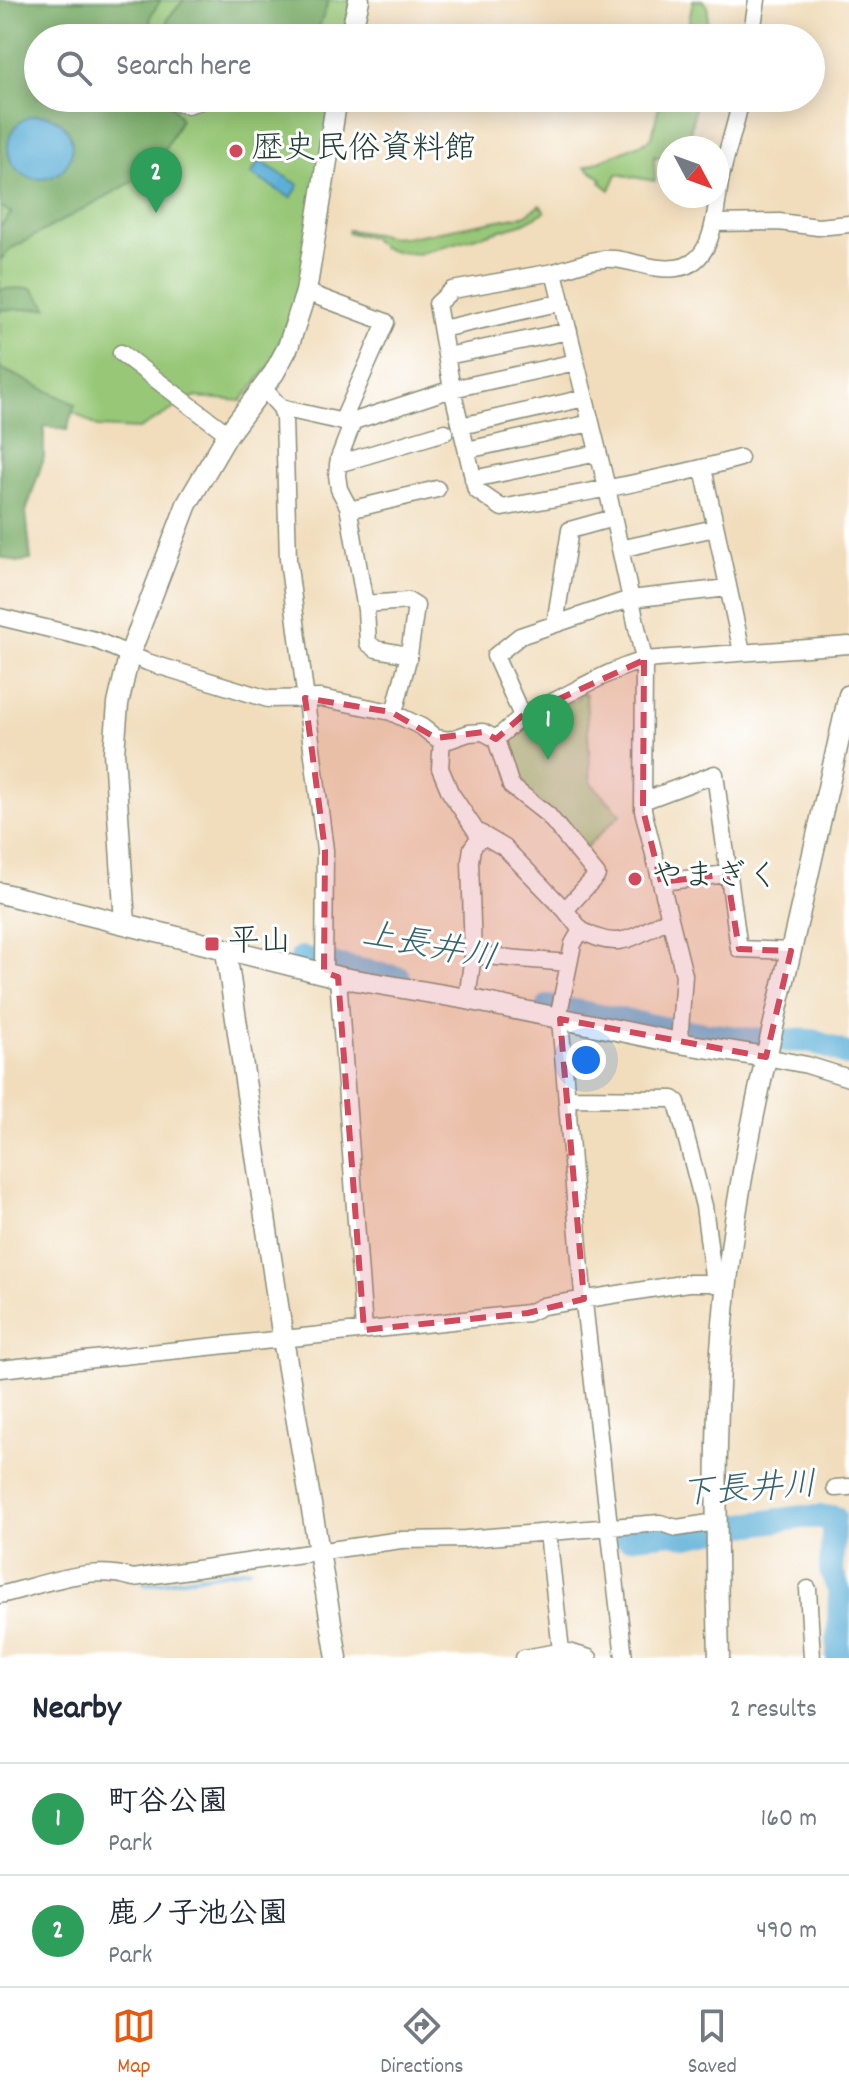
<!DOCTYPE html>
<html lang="en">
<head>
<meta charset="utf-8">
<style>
  :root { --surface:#fff; --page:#f6f6f7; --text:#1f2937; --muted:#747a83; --line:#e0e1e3; --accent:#ea580c }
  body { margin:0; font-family:Dekko,"Klee One",sans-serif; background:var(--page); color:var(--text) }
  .compass { position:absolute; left:657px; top:136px; width:72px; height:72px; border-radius:50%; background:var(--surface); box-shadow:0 4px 20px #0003; rotate:131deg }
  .you { position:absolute; left:586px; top:1060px; width:28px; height:28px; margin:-20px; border:6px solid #fff; border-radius:50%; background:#1a73e8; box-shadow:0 0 0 12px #1a73e833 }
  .badge { display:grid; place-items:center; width:52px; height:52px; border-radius:50%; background:var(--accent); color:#fff; font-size:26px; font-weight:700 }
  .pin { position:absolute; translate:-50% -66px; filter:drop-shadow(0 2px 4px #0008) }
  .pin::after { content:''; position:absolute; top:42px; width:28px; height:24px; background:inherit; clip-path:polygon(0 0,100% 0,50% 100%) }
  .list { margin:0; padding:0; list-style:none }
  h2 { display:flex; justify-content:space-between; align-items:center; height:104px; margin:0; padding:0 32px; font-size:34px }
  h2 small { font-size:26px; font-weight:400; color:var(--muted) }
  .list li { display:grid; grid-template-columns:52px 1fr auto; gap:24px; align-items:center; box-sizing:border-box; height:112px; padding:0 32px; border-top:2px solid var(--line) }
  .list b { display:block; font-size:30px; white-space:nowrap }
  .list p { margin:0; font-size:26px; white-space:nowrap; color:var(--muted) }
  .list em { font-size:26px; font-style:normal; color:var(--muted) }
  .icon { flex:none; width:44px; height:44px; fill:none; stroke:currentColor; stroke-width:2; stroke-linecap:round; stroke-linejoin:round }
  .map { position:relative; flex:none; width:849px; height:1658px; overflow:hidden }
  .search { position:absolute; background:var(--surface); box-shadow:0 4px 20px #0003; left:24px; right:24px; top:24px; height:88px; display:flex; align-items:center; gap:20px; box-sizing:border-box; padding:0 28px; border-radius:44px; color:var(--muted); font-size:30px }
  .sheet { height:328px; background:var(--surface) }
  nav { display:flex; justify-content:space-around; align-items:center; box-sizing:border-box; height:112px; border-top:2px solid var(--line); background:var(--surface); font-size:22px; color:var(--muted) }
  nav a { display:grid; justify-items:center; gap:4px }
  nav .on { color:var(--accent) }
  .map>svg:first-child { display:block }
</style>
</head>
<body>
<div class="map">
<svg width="849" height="1658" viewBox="0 0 849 1658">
  <rect width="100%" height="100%" fill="#fff"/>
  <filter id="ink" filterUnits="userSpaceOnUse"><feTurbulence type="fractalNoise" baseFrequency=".0125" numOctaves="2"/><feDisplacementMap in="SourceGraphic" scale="16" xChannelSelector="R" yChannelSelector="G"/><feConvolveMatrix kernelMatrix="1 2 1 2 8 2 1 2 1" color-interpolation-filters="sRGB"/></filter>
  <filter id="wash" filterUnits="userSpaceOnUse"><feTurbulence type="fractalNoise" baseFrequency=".006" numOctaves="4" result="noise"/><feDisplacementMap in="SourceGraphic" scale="32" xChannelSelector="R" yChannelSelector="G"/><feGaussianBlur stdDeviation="1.8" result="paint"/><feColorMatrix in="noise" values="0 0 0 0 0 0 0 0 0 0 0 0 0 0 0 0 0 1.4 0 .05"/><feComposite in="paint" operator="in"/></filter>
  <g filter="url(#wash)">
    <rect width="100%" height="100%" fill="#f1ddbc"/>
    <!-- green -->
    <path fill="#97c777" stroke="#5b8256" stroke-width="2" d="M0,0H352L343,38H38V98H333L300,291L271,364L241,401L194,397L139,429L98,427L0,368Z
      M693,0H702L708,6L707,38H686Z
      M669,98H688V100L696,102L687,148H669V161L654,156L655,181L617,174L610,190L600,182L602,179L585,167L647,141L652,137L660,101H668Z
      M540,205L545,212L522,224L417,254L392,251L383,248L370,237L348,233V230L394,237H409L526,215Z
      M581,693L586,694L591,783L621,814L581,852L511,779L499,741L522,722L576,700Z"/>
    <!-- forest -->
    <path fill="#79ac68" stroke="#4c744e" stroke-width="2" d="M0,0H161L151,15L149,38H38V98H166L181,119L154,170L12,248L0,260V227L11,213L0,206Z
      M184,0H329L315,38H165L168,18Z
      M32,288L48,308L0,310V289Z
      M0,368L75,404L67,430L44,426V457L26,512L31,560L17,562L0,557Z"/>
    <!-- water -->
    <path fill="#5bafd7" stroke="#3d7686" stroke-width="2" d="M8 147a32 32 0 1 1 64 0a32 32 0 1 1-64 0Z
      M260,161L299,185L291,198L251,174Z"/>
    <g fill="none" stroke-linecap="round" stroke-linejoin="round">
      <!-- stream -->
      <path stroke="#5bafd7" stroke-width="4" d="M144,1583L146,1585L249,1569"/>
      <!-- river -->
      <path stroke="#5bafd7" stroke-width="24" d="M302,958L399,978
        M549,1006L668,1029L745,1039L813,1041L849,1055
        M626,1537L672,1532L688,1536L736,1526L803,1517H834L831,1570L840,1593L838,1658"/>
    </g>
  </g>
  <g filter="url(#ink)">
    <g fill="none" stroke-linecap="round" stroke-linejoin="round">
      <defs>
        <path id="minor" d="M751,38L757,0
          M149,98L187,105L211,98
          M714,223L779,222L818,227L849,224
          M554,272C573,267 595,257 614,259C635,261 655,271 676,268C715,264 715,212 720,182C725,154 736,127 741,98
          M306,292L386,322L342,422
          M442,329L562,302
          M121,353L228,434
          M447,356L569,331
          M264,389L281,408L284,418L288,559L325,850L324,972
          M281,408L348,423L452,389L576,362
          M353,422L339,458L337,475L339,489L348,506L366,610L368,643L376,649L409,655L394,713
          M461,426L585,398
          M467,450L591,423
          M338,464L445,432
          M703,468L742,652
          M473,479L598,453
          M349,510L437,489
          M620,549L715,528
          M728,588L630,599L520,636L495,656L522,716C564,699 600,673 644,660L849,645
          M365,604L408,601L416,606L409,655
          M0,617L95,640L147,662L268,699L321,698L391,712L422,727L436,738L449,740L469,733L483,732L496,739
          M555,624L570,530L613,518
          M522,716L496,739L511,786L548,815L597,875L565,910L581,930L573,944L560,1008V1019L583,1294L624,1658
          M442,739L440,768L450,792L476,831L505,848L565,910
          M643,801L715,774L739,949L791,951
          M661,882L727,874
          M581,930C620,953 634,936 670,918
          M473,955L569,963
          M338,977L364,1330
          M467,999L473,955L470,861L472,848L482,834
          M679,1043L684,975L643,810L644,660L607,488L554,272L452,290L437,304L452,389L476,490L502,508C581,493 662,480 740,458
          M766,1057L807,1065L849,1078
          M568,1098L673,1099L677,1102L704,1206L714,1284
          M0,1369L528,1313L543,1306L688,1283H727
          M835,1488L849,1487
          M548,1533L561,1651
          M808,1589L812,1658
          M0,1595C43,1585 89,1564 133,1578L401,1540L465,1539L660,1523L677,1528L716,1522
          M524,1658L564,1651L589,1658"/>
        <path id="tertiary" d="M350,38L359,0
          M0,893L338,977L467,999L679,1043L766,1057
          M125,923L114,752L118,704L129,656L187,504L228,434L274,373L288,347L306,292L337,98
          M226,951L283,1339L337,1658
          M719,1658C716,1533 713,1407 727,1282C739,1172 764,1063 790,955C810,868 829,782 849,695"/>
      </defs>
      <!-- minor casing -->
      <use href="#minor" stroke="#888d78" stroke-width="19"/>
      <!-- tertiary casing -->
      <use href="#tertiary" stroke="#888d78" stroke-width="23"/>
      <!-- minor -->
      <use href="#minor" stroke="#fff" stroke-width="16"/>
      <!-- tertiary -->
      <use href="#tertiary" stroke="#fff" stroke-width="20"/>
    </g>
  </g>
  <!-- marked area -->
  <path fill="#d1495b" fill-opacity="0.2" stroke="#d1495b" stroke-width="6" stroke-dasharray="16 10" stroke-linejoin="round" d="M644,660L643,810L661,882L727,874L739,949L791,951L766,1057L560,1019L584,1299L528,1313L364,1330L338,977L324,972L325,850L305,698L391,712L436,738L483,732L496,739L522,716Z"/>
  <!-- markers -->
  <g fill="#d1495b" stroke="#fff" stroke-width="3">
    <circle cx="236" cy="151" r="8"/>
    <circle cx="635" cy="879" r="8"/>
    <rect x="204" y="936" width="16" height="16" rx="4"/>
  </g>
  <g text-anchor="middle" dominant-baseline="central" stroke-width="6" stroke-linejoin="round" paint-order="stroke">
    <!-- poi labels -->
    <g font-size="32" fill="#1f3d34" stroke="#fff" text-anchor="start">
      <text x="252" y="151">歴史民俗資料館</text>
      <text x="651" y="879">やまぎく</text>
      <text x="228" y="944">平山</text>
    </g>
    <!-- water labels -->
    <g font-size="34" font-style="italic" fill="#34656d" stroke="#fff">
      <text transform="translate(429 949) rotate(11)">上長井川</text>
      <text transform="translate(749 1492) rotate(-4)">下長井川</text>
    </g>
  </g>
</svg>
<svg class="compass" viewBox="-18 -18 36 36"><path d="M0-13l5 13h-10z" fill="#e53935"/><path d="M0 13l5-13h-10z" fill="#747a83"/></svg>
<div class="you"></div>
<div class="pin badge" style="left:548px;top:760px;background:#2e9e5b">1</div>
<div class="pin badge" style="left:156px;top:213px;background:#2e9e5b">2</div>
<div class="search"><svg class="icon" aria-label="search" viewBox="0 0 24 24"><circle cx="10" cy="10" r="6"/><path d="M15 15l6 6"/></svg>Search here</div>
</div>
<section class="sheet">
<h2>Nearby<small>2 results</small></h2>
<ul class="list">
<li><span class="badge" style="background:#2e9e5b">1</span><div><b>町谷公園</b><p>Park</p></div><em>160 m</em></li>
<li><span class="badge" style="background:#2e9e5b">2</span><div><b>鹿ノ子池公園</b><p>Park</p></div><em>490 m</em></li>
</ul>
</section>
<nav>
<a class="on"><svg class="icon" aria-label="map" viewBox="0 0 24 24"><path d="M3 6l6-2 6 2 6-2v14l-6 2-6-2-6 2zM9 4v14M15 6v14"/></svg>Map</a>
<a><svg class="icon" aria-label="directions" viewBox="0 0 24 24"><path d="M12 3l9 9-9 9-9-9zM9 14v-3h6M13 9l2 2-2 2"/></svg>Directions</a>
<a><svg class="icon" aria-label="saved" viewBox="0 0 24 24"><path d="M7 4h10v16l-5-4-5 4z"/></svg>Saved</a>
</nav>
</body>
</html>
